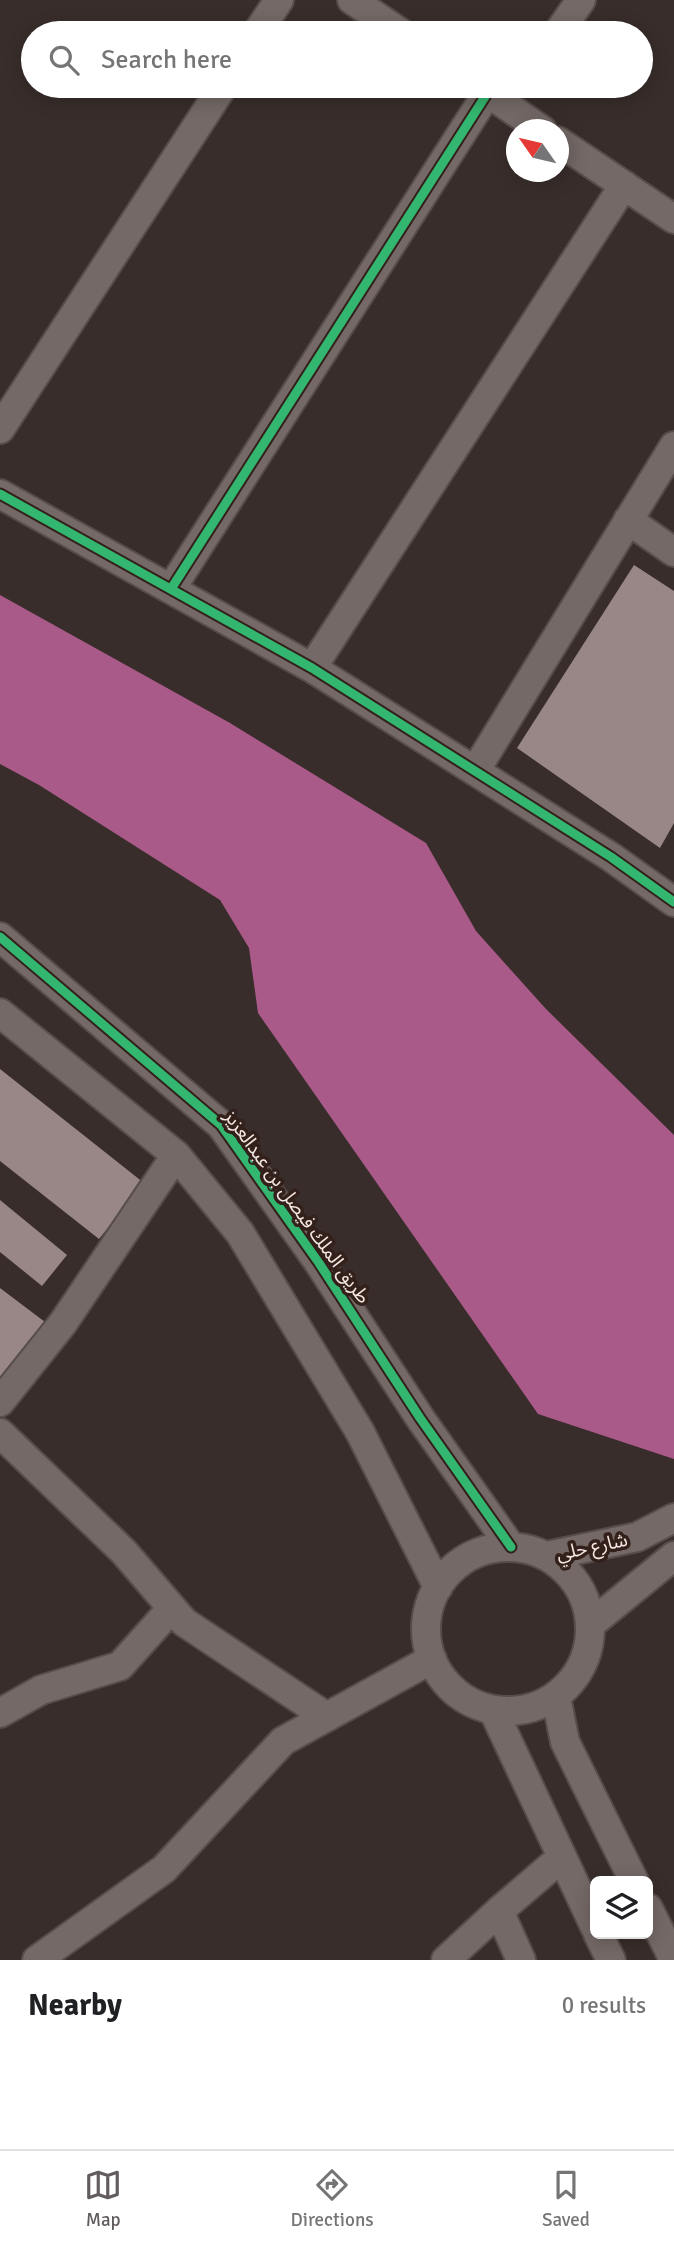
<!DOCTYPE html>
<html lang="en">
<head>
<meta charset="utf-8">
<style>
  :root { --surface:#fff; --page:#f2f2f2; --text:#202124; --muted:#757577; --line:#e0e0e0; --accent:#625c5d }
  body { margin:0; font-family:Signika,"Noto Sans Arabic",sans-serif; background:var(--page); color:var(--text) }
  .controls { position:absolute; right:21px; bottom:21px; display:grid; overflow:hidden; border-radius:10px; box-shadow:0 4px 18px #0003 }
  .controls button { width:63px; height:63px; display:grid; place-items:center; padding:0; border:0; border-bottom:2px solid var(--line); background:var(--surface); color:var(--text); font:35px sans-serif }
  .compass { position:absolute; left:506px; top:119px; width:63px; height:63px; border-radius:50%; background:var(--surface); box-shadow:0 4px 18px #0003; rotate:304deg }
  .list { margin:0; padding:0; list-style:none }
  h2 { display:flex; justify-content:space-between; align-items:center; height:91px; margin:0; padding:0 28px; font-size:30px }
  h2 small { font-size:23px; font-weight:400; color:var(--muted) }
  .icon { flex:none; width:38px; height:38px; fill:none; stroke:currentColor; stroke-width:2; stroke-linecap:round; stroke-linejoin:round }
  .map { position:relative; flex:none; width:674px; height:1960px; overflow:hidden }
  .search { position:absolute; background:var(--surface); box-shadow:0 4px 18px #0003; left:21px; right:21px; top:21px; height:77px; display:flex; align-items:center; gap:18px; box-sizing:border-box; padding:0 24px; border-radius:38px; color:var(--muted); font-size:26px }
  .sheet { height:189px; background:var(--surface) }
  nav { display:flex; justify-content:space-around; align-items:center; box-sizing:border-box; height:98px; border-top:2px solid var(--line); background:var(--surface); font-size:19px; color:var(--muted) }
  nav a { display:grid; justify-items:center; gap:4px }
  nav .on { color:var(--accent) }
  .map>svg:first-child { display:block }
</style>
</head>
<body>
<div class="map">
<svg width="674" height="1960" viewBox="0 0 674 1960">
  <rect width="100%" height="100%" fill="#382d2b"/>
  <!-- water -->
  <path fill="#a95a88" d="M0,595L230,723L426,843L476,931L546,1009L674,1135V1459L538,1414L258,1013L249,948L220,900L39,785L0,764Z"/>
  <!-- building -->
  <path fill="#998788" d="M634,565L674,591V823L660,848L517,748Z
    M0,1069L144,1183L99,1239L0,1161Z
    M0,1200L67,1255L42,1286L0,1252Z
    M0,1288L45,1322L0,1381Z"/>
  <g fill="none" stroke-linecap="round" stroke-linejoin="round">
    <defs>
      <path id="minor" d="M352,0L401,33
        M257,33L279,0
        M558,33L581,0
        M478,86L542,130
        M558,141L674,219
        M0,429L223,86
        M0,494L312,668L611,857L674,902
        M628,520L674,552
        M171,589L488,92
        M312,668L624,185
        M475,771L674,446
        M0,937L221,1125L319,1263L420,1418L511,1547
        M0,1013L176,1155L240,1233L360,1432L438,1587
        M0,1402L63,1323L176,1155
        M0,1433L124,1552L184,1622L327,1717
        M426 1629a82 82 0 1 1 164 0a82 82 0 1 1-164 0Z
        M547,1556L637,1537L674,1518
        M591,1624L674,1556
        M556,1697L565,1742L634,1881
        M493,1710L595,1927
        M0,1713L41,1690L120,1666L172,1608
        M648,1908L674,1960
        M598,1934L611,1960
        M37,1960L164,1869L283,1741L432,1659
        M446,1960L499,1911
        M521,1960L499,1911L562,1857"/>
    </defs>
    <!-- minor casing -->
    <use href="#minor" stroke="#564c4a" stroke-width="32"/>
    <!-- minor -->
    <use href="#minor" stroke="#746967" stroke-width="28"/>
    <defs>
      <path id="cycleway" d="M0,494L312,668L611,857L674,902
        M171,589L488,92
        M0,937L221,1125L319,1263L420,1418L511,1547"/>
    </defs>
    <!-- cycleway casing -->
    <use href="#cycleway" stroke="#33201b" stroke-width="13"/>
    <!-- cycleway -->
    <use href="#cycleway" stroke="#33b770" stroke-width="9"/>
  </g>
  <g text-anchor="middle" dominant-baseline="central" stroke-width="7" stroke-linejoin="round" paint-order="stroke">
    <!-- street labels -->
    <g font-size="19" fill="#f4e6e3" stroke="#33201b">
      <text transform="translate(297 1207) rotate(54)">طريق الملك فيصل بن عبدالعزيز</text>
      <text transform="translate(592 1547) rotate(-12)">شارع حلي</text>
    </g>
  </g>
</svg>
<div class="controls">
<button><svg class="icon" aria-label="layers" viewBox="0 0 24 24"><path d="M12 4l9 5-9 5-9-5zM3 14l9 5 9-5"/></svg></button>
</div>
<svg class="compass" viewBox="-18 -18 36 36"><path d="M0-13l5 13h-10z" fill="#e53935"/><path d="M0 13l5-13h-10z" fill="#757577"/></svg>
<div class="search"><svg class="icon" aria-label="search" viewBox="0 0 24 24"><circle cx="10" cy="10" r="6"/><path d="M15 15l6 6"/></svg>Search here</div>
</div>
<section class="sheet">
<h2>Nearby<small>0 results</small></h2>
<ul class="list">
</ul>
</section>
<nav>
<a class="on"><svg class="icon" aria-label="map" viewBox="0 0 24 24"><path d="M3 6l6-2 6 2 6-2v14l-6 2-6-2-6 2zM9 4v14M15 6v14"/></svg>Map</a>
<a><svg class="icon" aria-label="directions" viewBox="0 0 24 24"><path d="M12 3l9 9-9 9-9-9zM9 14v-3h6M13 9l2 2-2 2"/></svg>Directions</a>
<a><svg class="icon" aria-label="saved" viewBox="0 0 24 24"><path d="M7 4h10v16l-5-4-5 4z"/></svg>Saved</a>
</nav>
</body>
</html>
